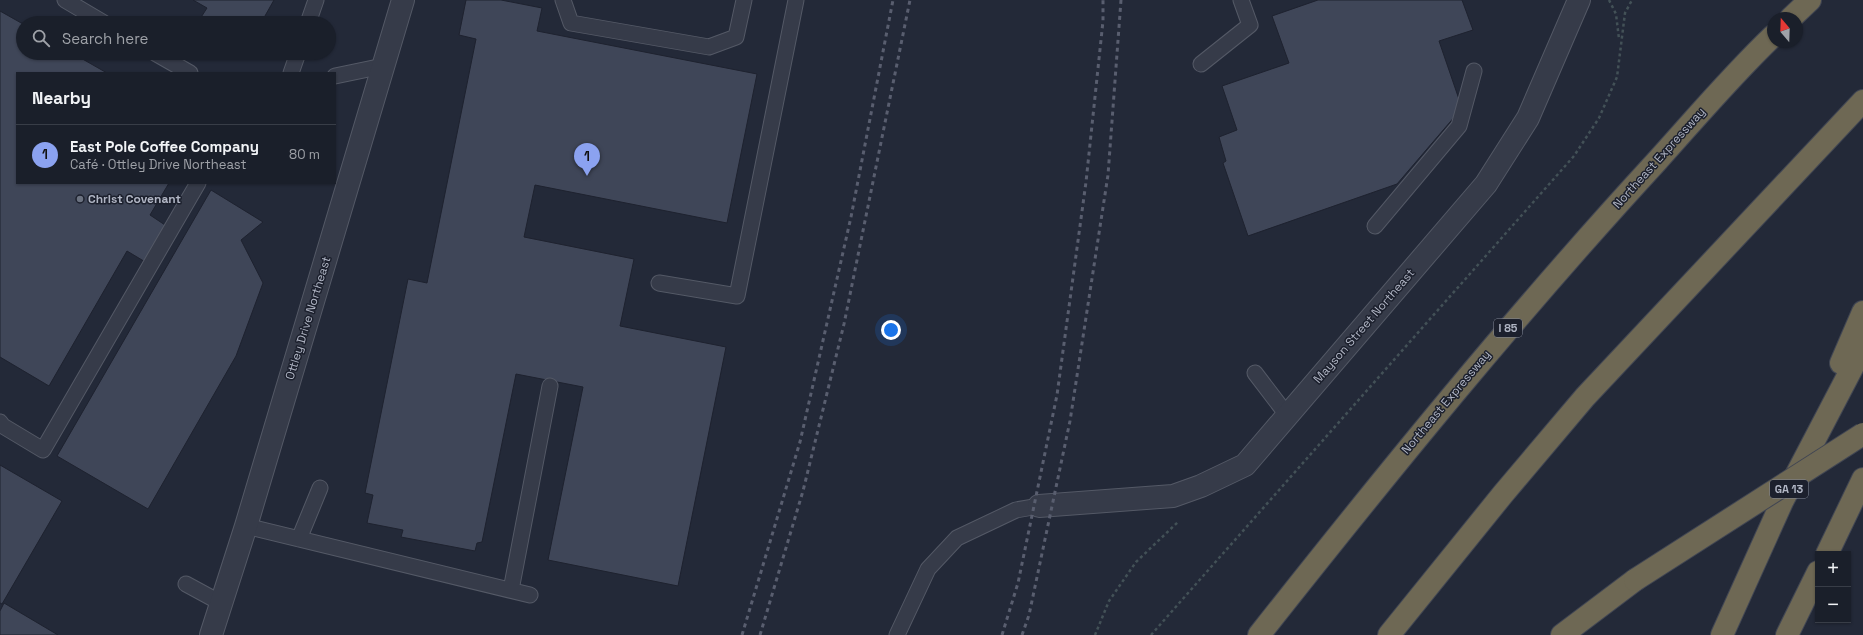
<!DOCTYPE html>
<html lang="en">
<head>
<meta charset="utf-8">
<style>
  :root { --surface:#1a1f2a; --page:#272c36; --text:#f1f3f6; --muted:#9fa2a8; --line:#383d47; --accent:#8ba2f0 }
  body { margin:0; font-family:"Space Grotesk",sans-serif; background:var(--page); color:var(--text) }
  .controls { position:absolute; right:12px; bottom:12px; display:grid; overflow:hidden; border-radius:0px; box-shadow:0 1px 3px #0004 }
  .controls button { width:36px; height:36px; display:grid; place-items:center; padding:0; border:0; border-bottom:1px solid var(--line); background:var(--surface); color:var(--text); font:20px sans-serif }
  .compass { position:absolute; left:1767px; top:12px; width:36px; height:36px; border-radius:50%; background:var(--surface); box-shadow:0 1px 3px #0004; rotate:341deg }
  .you { position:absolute; left:891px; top:330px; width:14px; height:14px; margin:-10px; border:3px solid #fff; border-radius:50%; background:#1a73e8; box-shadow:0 0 0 6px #1a73e833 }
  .badge { display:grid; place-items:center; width:26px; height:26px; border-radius:50%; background:var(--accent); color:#111; font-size:13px; font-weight:700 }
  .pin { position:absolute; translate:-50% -33px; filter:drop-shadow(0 1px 2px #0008) }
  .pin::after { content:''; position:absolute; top:21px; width:14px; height:12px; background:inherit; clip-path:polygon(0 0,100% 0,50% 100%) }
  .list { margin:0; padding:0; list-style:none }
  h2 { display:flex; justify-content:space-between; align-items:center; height:52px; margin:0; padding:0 16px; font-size:17px }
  h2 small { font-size:13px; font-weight:400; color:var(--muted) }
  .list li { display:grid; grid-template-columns:26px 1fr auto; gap:12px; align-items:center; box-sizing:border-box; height:60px; padding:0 16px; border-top:1px solid var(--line) }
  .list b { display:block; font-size:15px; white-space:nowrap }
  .list p { margin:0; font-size:13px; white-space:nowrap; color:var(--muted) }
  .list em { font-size:13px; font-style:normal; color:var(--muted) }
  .icon { flex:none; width:22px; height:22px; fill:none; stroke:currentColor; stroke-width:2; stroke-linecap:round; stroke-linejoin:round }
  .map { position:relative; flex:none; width:1863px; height:635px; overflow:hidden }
  .search { position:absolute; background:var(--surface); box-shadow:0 1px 3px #0004; left:16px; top:16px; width:320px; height:44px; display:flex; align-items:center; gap:10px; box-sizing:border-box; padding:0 14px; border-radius:22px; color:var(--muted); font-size:15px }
  .panel { position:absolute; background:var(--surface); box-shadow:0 1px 3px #0004; left:16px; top:72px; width:320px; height:112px; border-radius:0px }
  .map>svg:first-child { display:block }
</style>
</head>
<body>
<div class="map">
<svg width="1863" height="635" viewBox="0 0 1863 635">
  <rect width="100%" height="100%" fill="#232938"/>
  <!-- building -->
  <path fill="#3f4658" stroke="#1e222f" d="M193,0H274L261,23H231L222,17L218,23H201L198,22L207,8Z
    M466,0H501L542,8L537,31L757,74L727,223L535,185L524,237L634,259L620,326L726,347L678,586L548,560L583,387L516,374L482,542L477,543L475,551L401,537L403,530L367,523L373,495L365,493L408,279L427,283L476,39L459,35Z
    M1318,0H1462L1473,30L1439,41L1462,108L1397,184L1248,236L1223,163L1226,161L1219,137L1237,130L1222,86L1289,63L1272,16Z
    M0,11L23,24V53H72L107,73H17V183H169L150,215L168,227L147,263L127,251L49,386L0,357Z
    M211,190L263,222L241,240L263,283L236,356L148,509L57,456Z
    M0,465L62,501L2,604L0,603Z
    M4,603L58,635H0V611Z"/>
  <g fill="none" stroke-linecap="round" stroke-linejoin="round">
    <defs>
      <path id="service" d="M65,0L104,23
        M563,0L571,23L709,47L736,37L744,0
        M308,23L316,0
        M155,53L190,73
        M1201,64L1250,25L1241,0
        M291,73L298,53
        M335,76L383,66
        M1375,226L1459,126L1474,71
        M659,283L737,296L796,0
        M1255,373L1287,415
        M0,422L3,426L43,450L198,183
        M246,526L530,595
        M299,539L320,488
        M186,584L221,603
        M511,590L550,386
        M897,635L928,569L957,538L1016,510L1039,506"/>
      <path id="minor" d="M1039,506L1173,496L1201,486L1245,465L1486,184L1528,118L1579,0"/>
      <path id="tertiary" d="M211,635L246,526L403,0"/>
      <path id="motorway" d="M1791,18L1810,0
        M1841,363L1863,312
        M1827,554L1863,479
        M1259,635C1387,473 1517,313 1657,161C1695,119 1732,75 1773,36
        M1389,635L1503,494L1585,397L1863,101
        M1562,635L1635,580
        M1722,635L1782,502L1863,347
        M1787,635L1818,572"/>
    </defs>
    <!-- service casing -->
    <use href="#service" stroke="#545966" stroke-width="17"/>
    <!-- minor casing -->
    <use href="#minor" stroke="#545966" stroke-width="24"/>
    <!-- tertiary casing -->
    <use href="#tertiary" stroke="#545966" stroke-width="24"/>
    <!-- motorway casing -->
    <use href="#motorway" stroke="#414653" stroke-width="24"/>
    <!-- path -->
    <path stroke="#435157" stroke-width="2.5" stroke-dasharray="3 3" stroke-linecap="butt" d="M1609,0L1616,14L1619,39
      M1095,635L1109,601L1136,562L1179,521
      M1151,635L1574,156L1599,118L1617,77L1625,13L1632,0"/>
    <!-- service -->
    <use href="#service" stroke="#363b49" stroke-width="15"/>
    <!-- minor -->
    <use href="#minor" stroke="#363b49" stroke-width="22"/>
    <!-- tertiary -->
    <use href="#tertiary" stroke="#363b49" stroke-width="22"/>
    <!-- motorway -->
    <use href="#motorway" stroke="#6e6854" stroke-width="22"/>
    <!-- rail -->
    <path stroke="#595e6f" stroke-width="3" stroke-dasharray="4 4" stroke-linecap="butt" d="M742,635L800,442L851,217L893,0
      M760,635L803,491L844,324L910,0
      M1002,635L1018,583L1057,395L1086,182L1103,21V0
      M1022,635L1029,615L1070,421L1108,175L1121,0"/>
    <defs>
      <path id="motorway-bridge" d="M1635,580L1863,434"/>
    </defs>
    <!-- motorway-bridge casing -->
    <use href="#motorway-bridge" stroke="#414653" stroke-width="24" stroke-linecap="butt"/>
    <!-- motorway-bridge -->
    <use href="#motorway-bridge" stroke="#6e6854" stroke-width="22"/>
  </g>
  <!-- markers -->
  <circle fill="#6b7280" stroke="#1c202d" stroke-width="1.5" cx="80" cy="199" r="4"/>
  <g text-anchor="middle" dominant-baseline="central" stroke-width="3" stroke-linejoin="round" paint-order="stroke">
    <!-- shield labels -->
    <g fill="#1c202d" stroke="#848997" stroke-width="1">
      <rect x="1494" y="319" width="28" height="18" rx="3"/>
      <rect x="1770" y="480" width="38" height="18" rx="3"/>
    </g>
    <g font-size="11" font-weight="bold" fill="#b1b6c5">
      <text x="1508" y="328">I 85</text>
      <text x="1789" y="489">GA 13</text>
    </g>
    <!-- street labels -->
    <g font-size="12" fill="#b1b6c5" stroke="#1c202d">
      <text transform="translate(1659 158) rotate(-48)">Northeast Expressway</text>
      <text transform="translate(308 318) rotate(-73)">Ottley Drive Northeast</text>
      <text transform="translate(1364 326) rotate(-49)">Mayson Street Northeast</text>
      <text transform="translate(1446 402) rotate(-50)">Northeast Expressway</text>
    </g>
    <!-- poi labels -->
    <g font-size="12" font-weight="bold" fill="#b1b6c5" stroke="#1c202d" text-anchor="start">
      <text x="88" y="199">Christ Covenant</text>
    </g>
  </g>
</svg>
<div class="controls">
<button>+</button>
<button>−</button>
</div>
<svg class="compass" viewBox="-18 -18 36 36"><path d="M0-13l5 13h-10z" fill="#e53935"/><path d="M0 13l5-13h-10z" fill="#9fa2a8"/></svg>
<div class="you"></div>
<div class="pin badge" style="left:587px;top:176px">1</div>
<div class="search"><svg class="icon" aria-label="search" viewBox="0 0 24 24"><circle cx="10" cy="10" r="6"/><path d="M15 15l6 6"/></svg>Search here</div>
<section class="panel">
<h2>Nearby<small></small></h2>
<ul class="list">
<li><span class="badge">1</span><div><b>East Pole Coffee Company</b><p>Café · Ottley Drive Northeast</p></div><em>80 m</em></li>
</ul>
</section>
</div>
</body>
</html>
